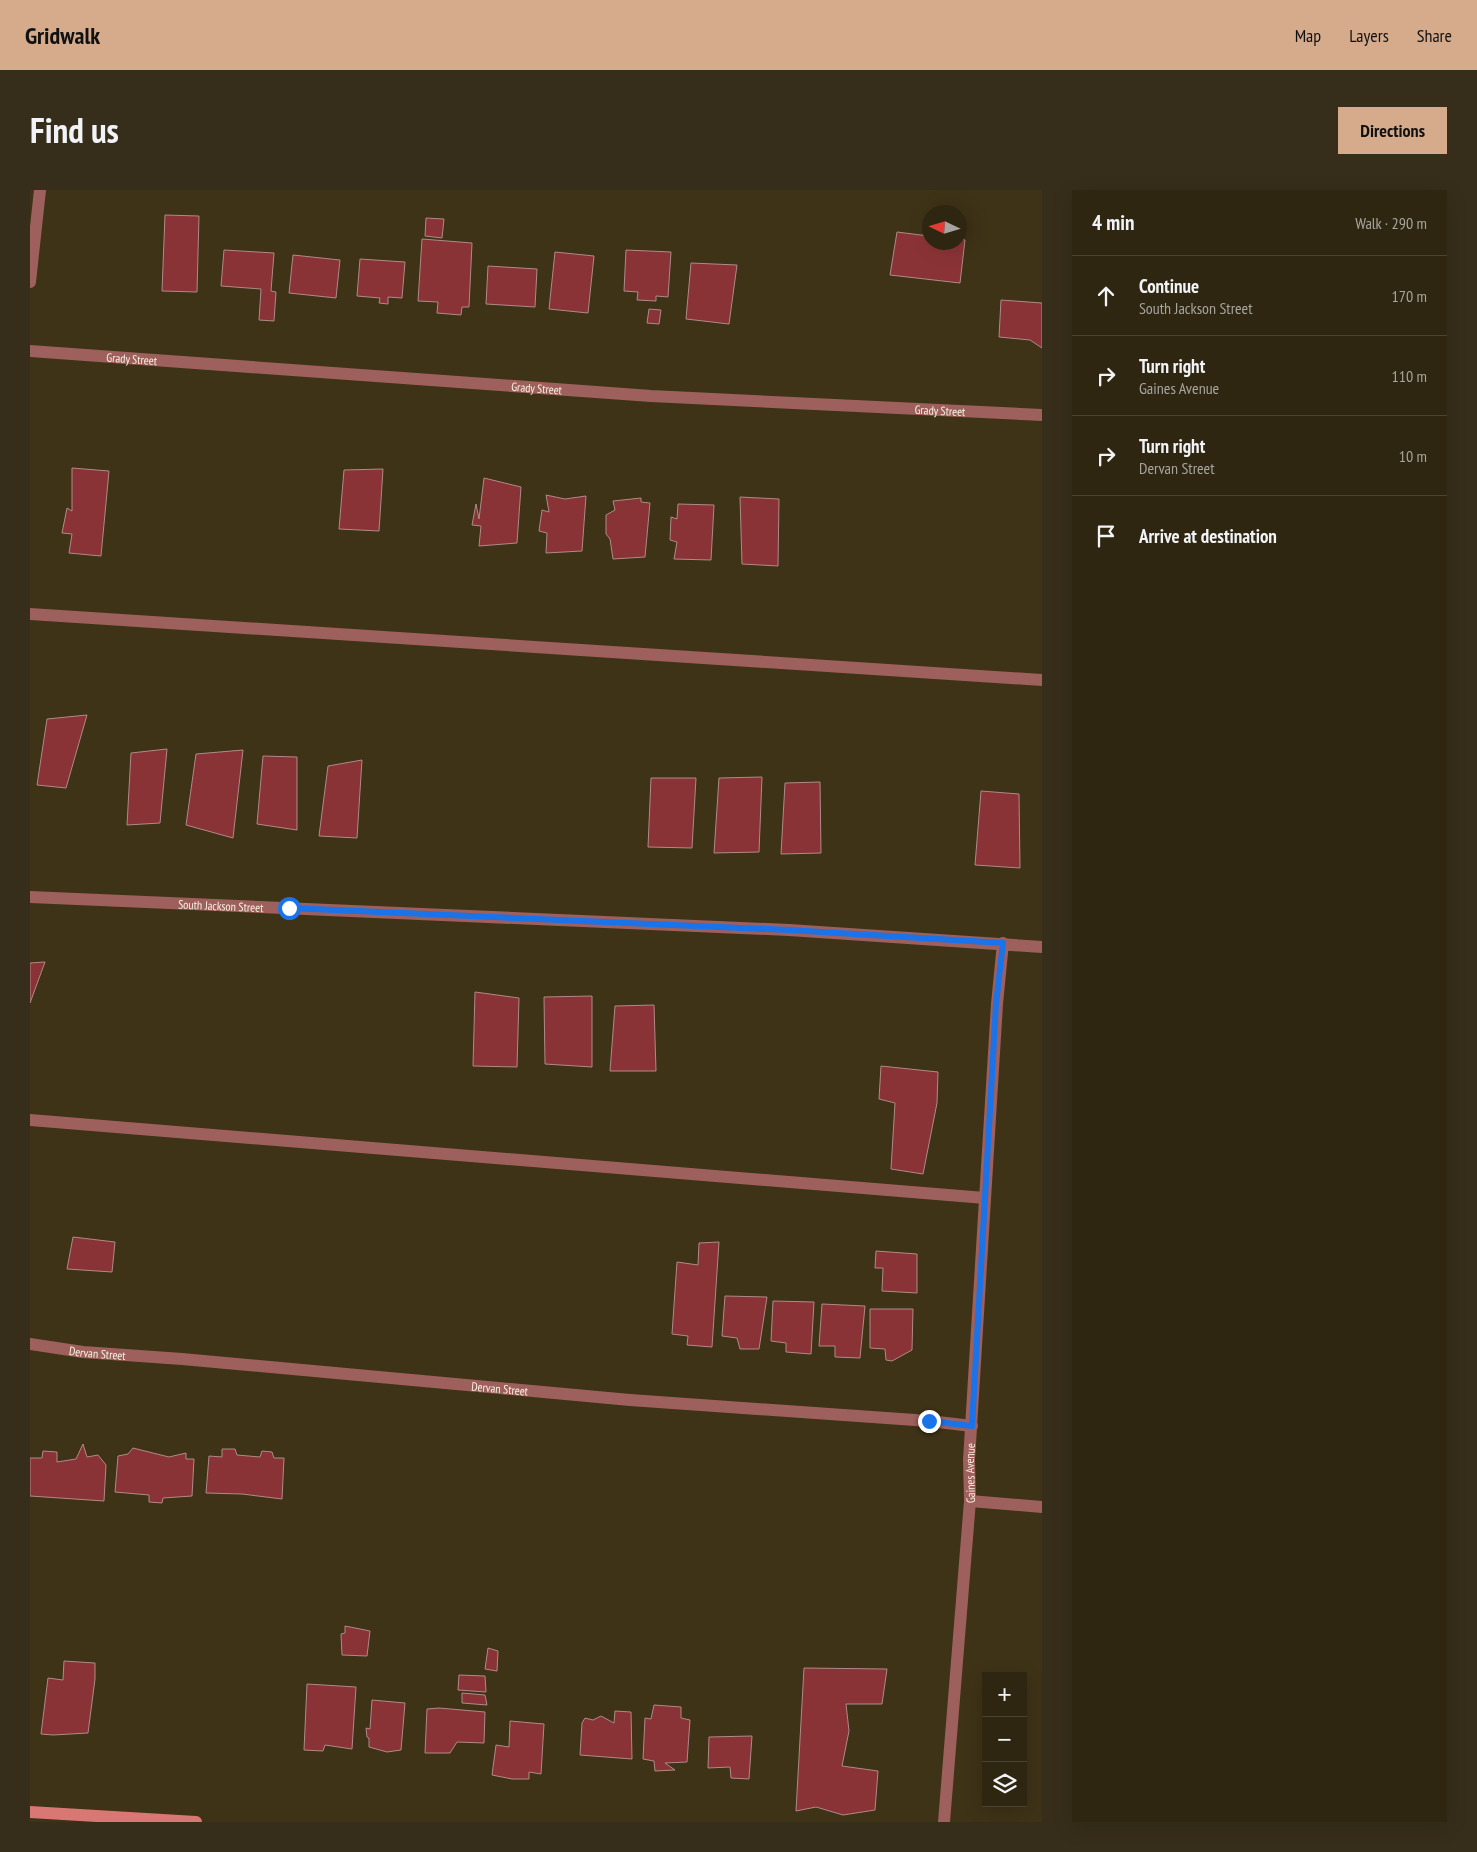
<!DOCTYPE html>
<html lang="en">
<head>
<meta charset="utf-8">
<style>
  :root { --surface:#2e2611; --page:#362e1a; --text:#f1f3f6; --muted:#a7a59f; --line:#494331; --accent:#d6ab8b }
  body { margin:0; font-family:"PT Sans Narrow",sans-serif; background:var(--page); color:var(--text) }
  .controls { position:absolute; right:15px; bottom:15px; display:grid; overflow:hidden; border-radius:0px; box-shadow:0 5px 20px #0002 }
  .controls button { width:45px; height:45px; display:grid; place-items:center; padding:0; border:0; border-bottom:1px solid var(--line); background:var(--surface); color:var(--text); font:25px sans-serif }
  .compass { position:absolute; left:892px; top:15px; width:45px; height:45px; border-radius:50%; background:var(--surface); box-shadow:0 5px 20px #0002; rotate:274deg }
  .stop { position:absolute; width:15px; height:15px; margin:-11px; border:4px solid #1a73e8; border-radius:50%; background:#fff }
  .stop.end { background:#1a73e8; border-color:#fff; box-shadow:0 1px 5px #0008 }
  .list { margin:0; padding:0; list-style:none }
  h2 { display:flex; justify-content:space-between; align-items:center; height:65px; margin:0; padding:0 20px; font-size:21px }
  h2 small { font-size:16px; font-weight:400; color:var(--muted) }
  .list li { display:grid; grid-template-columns:32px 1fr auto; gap:15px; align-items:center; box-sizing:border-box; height:80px; padding:0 20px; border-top:1px solid var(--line) }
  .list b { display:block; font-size:19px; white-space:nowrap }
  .list p { margin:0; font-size:16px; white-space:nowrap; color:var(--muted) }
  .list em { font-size:16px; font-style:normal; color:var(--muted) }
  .icon { flex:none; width:28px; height:28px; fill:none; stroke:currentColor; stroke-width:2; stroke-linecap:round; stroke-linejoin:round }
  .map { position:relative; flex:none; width:1012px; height:1632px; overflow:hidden; border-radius:0px }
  header { display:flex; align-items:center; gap:30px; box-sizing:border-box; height:70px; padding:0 25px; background:var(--accent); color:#111 }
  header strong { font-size:24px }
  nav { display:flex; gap:28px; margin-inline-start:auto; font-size:18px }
  .intro { display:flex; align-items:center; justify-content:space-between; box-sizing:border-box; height:120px; padding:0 30px }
  h1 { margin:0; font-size:35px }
  .button { padding:12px 22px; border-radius:0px; background:var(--accent); color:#111; font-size:18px; font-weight:700 }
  main { display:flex; gap:30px; padding:0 30px }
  aside { flex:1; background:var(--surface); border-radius:0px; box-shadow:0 5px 20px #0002 }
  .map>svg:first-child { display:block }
</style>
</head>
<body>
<header>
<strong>Gridwalk</strong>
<nav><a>Map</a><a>Layers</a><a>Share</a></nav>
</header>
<div class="intro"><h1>Find us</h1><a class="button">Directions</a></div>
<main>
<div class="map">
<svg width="1012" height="1632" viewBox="0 0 1012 1632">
  <rect width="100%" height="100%" fill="#3e3217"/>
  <!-- building -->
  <path fill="#8a3336" stroke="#af8a89" d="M135,25L169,26L167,102L132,101Z
    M396,28L414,29L412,48L395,46Z
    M867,42L899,46V52H929V49L935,50L930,93L860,85Z
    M392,49L442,53L439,117H432L431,125L407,123L408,112L388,111Z
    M194,60L244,63L241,101L246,102L244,131L229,130L231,99L191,96Z
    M596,60L641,62L638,107L626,106V111L607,110L608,102L594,101Z
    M525,62L564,66L558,123L519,119Z
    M263,65L310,70L306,108L259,103Z
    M330,69L375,72L372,108L358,107V114L349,113L350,108L327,106Z
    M661,73L707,75L699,134L656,129Z
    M458,76L507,79L505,117L456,114Z
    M971,110L1012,113V158L1000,150L969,147Z
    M619,119L631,120L629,134L617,133Z
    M42,278L79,281L71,366L39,363L42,344L32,343L37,318L42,321Z
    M353,279L349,341L309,339L314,280Z
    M454,288L491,297L487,353L449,356L451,336L442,335L446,314L449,329Z
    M516,305L535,309L556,306L552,361L516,363L517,343L509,341L512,320L519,322Z
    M710,307L749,309L748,376L712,374Z
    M611,308V312L620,313L615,367L583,369L580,349L576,344V325L585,320L583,311Z
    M648,314L684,315L681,370L644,369L647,352L640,350L641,327L647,329Z
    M57,525L36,598L7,595L17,529Z
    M137,559L130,633L97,635L101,563Z
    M213,560L203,648L156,635L166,564Z
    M233,566L267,567V640L227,634Z
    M332,570L327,648L289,646L298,576Z
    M732,587L729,662L684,663L689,588Z
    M621,588H666L662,658L618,657Z
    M790,592L791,663L751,664L755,593Z
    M951,601L989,604L990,678L945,675Z
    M15,772L0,813V773Z
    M445,802L489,808L487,877L443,876Z
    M562,806V877L515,874L514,807Z
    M624,815L626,881H580L585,816Z
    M851,876L908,882L907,913L893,984L861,979L865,913L849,909Z
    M43,1047L85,1052L82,1082L37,1079Z
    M689,1052L682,1157L657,1155L658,1146L642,1144L647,1072L668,1075L669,1053Z
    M846,1061L887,1064V1103L852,1101L853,1078H845Z
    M695,1106L737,1107L729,1159H710L707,1148L692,1146Z
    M743,1111L784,1112L781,1164L756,1162V1153L741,1151Z
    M792,1114L835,1116L830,1168L805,1167V1156H789Z
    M840,1119H883L882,1160L862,1171L856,1170L855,1159L840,1158Z
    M53,1254L57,1267L68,1265L76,1275L74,1311L0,1306V1268H12L13,1261L27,1262V1272L46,1269Z
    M103,1258L139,1267L156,1263V1269H164L162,1306L133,1308L132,1313L119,1312V1305L85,1302L88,1266L98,1264Z
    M192,1259H205L207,1265L230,1267L232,1261L242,1262L244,1268H254L252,1309L212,1304L176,1303L179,1266L192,1267Z
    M315,1436L340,1441L337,1466L312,1465L311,1444L315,1443Z
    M458,1458L468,1461L467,1481L455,1479Z
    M34,1471L65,1473V1489L58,1543L23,1545L11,1544L18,1488L33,1490Z
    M774,1478L857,1479L852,1514H816L819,1541L812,1576L848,1581L845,1620L813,1625L786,1617L766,1621Z
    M429,1485L455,1486L456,1502L428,1500Z
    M277,1494L326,1497L322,1559L295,1555L293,1561L274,1560Z
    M432,1503L455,1505L457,1515L432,1513Z
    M342,1510L375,1513L371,1560L357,1562L339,1557V1548L337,1547L336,1538L340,1539Z
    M624,1515L651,1517V1528L660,1530L657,1572L635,1573L645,1580L625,1581L624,1571L613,1569L615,1528L621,1529Z
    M409,1518L455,1522L454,1553L427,1552L420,1563H395L397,1519Z
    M585,1521L601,1522L602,1569L550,1565L552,1533L555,1528L563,1530L571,1526L584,1533Z
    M480,1531L514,1534L511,1584L499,1582V1589H482L462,1585L466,1555L479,1557Z
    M722,1546L719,1589L701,1588L700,1577L678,1578L679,1547Z"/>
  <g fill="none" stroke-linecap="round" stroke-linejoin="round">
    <!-- lane -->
    <path stroke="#9d605d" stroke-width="12" d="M0,424L1012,490
      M0,930L955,1008"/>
    <!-- street -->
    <g stroke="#9d605d" stroke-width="12">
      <path d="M0,92L10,0"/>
      <path id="s1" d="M0,161L621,206L1012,225"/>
      <path id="s2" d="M0,707L759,740L1012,757"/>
      <path id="s3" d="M0,1154L53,1162L152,1169L600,1210L899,1231L942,1236"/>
      <path d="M940,1311L1012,1317"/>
      <path id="s4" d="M914,1632L940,1311L939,1270L967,814L973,753"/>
    </g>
    <!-- secondary -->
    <path stroke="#d87774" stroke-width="12" d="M0,1622L166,1632"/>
  </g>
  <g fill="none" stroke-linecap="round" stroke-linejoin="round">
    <!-- route -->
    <path stroke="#1a73e8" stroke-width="6" d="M259,718L759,740L973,753L966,814L942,1236L899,1231"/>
  </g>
  <g text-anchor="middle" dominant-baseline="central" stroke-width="4.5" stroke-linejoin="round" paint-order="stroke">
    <!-- street labels -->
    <g font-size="12" fill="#f8f0e0" stroke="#201b0f">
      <text stroke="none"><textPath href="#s1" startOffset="102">Grady Street</textPath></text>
      <text stroke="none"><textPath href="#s1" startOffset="508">Grady Street</textPath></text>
      <text stroke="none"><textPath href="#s1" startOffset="912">Grady Street</textPath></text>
      <text stroke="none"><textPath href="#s2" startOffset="191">South Jackson Street</textPath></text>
      <text stroke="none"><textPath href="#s3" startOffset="68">Dervan Street</textPath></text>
      <text stroke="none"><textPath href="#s3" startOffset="472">Dervan Street</textPath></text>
      <text stroke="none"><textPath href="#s4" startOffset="350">Gaines Avenue</textPath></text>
    </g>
  </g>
</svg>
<div class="controls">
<button>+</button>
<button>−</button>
<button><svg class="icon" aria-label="layers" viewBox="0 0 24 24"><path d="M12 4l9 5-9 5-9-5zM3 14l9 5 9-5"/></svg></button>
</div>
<svg class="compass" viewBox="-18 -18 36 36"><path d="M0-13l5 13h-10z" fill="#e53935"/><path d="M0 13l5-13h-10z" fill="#a7a59f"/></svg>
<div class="stop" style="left:259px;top:718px"></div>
<div class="stop end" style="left:899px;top:1231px"></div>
</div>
<aside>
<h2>4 min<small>Walk · 290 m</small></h2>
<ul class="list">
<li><svg class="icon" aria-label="ahead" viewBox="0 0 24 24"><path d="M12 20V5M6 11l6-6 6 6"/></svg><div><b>Continue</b><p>South Jackson Street</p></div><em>170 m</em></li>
<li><svg class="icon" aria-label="right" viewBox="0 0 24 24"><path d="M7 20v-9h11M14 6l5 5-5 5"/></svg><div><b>Turn right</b><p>Gaines Avenue</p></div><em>110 m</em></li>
<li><svg class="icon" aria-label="right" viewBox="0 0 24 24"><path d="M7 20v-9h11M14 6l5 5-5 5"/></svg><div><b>Turn right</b><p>Dervan Street</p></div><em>10 m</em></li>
<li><svg class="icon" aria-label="arrive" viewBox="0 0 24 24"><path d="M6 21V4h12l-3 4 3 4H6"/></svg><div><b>Arrive at destination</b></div></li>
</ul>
</aside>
</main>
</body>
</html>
